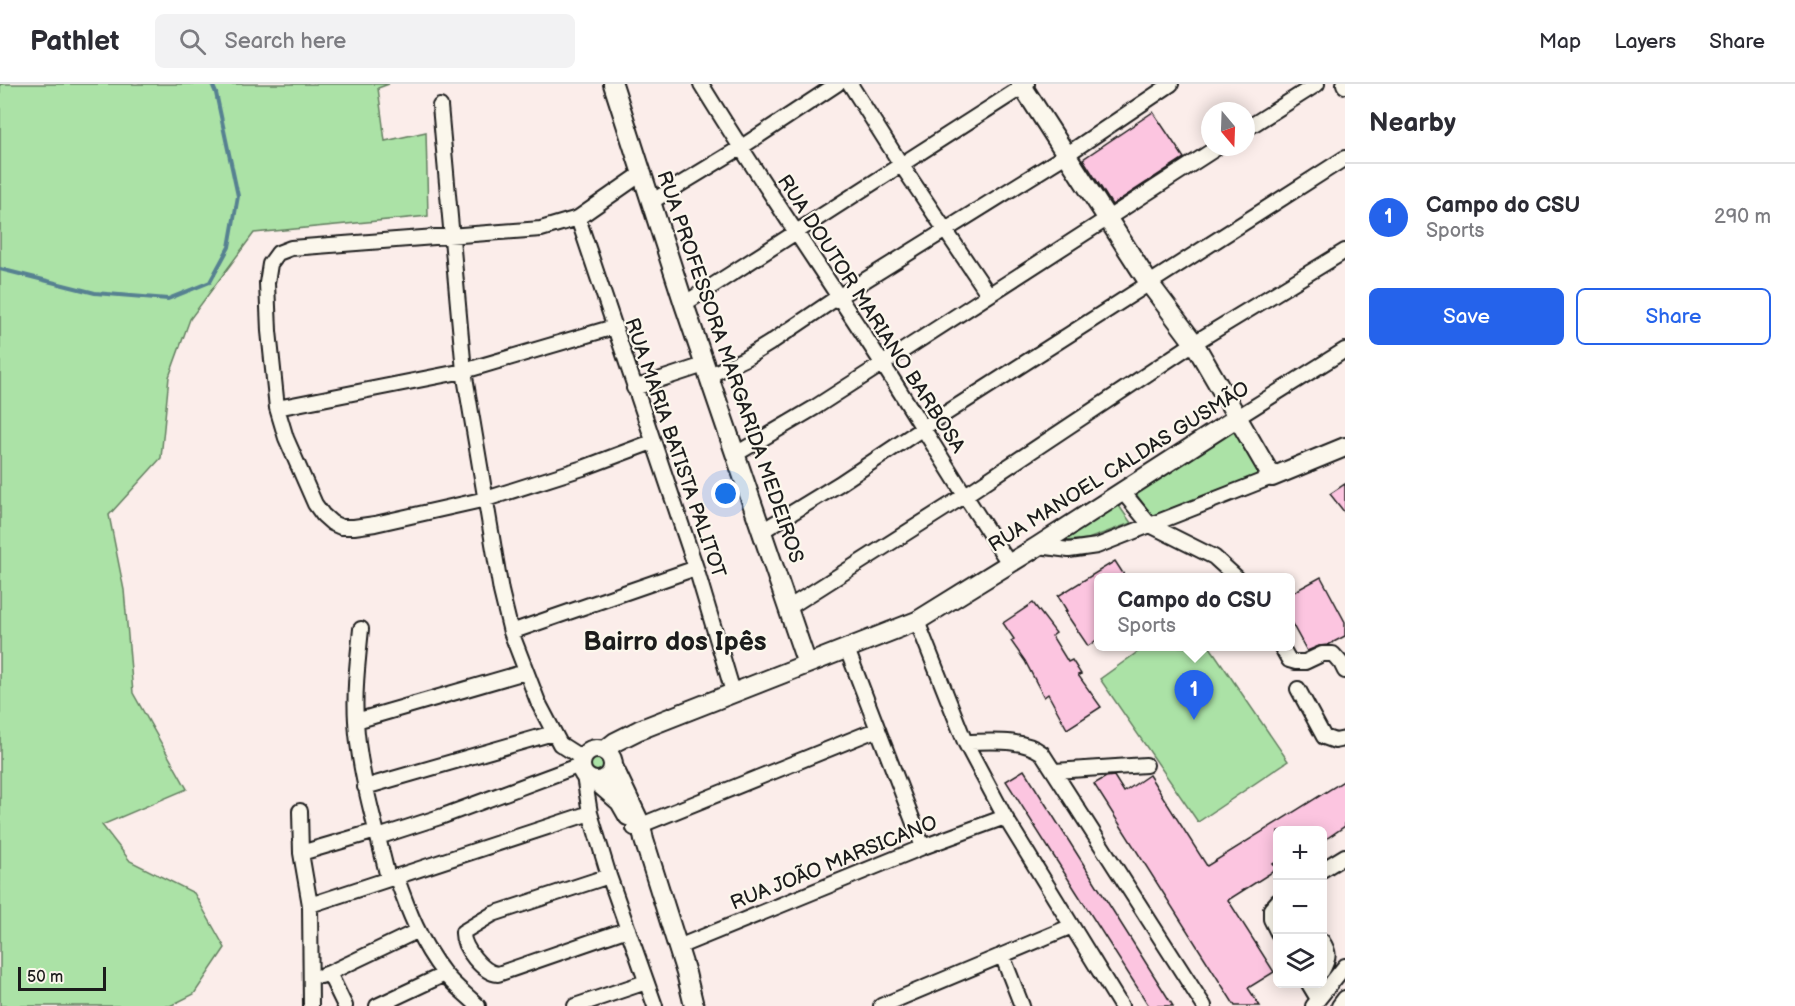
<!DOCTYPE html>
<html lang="en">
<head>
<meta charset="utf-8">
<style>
  :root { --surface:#fff; --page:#f2f2f3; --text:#2b2b33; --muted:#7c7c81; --line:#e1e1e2; --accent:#2563eb }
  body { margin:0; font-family:"Balsamiq Sans",sans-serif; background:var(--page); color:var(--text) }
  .controls { position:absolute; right:18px; bottom:18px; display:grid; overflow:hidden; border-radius:9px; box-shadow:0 3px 15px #0003 }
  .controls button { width:54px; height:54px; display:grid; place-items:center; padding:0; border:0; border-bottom:2px solid var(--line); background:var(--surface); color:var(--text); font:30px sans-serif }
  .compass { position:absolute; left:1201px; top:18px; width:54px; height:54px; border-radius:50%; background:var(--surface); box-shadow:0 3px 15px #0003; rotate:161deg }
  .scale { position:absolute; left:18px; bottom:15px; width:88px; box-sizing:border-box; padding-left:6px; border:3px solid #1c1c1c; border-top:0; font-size:16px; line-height:21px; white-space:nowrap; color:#1c1c1c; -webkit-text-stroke:4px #fbf7ec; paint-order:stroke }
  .you { position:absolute; left:726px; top:410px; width:21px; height:21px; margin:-15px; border:4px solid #fff; border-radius:50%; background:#1a73e8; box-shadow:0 0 0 9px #1a73e833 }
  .badge { display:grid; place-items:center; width:39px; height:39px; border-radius:50%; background:var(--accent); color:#fff; font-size:20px; font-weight:700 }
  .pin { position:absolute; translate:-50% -50px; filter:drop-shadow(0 2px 3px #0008) }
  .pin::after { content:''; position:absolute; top:32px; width:21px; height:18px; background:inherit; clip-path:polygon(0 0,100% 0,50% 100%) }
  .popup { position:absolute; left:1094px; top:489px; width:201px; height:78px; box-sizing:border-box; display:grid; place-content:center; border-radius:9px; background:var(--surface); filter:drop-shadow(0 2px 4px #0005); font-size:20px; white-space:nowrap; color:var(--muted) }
  .popup b { font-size:22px; color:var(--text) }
  .popup::after { content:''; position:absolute; left:50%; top:100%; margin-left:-12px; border:12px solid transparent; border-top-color:var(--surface) }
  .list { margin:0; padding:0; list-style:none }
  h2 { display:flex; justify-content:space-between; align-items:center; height:78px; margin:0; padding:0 24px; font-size:26px }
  h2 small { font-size:20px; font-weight:400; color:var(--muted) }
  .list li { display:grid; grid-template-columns:39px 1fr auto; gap:18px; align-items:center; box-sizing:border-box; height:108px; padding:0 24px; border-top:2px solid var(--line) }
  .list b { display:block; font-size:22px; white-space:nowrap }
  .list p { margin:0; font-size:20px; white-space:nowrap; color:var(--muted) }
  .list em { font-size:20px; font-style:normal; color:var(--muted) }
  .actions { display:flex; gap:12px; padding:18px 24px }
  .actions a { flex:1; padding:14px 0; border:2px solid var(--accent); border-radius:9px; text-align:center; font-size:21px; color:var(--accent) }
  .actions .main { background:var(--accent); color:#fff }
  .icon { flex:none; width:33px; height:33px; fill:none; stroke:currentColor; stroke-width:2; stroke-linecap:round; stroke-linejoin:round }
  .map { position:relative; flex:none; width:1345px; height:922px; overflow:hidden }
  header { display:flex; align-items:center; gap:36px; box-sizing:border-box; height:84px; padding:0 30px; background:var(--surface); border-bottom:2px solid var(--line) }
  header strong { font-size:28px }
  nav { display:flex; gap:33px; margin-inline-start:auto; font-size:21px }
  .search { width:420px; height:54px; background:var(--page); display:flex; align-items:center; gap:15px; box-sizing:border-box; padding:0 21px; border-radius:9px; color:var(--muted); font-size:22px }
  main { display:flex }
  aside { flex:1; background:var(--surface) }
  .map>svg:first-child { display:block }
</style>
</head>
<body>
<header>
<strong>Pathlet</strong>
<div class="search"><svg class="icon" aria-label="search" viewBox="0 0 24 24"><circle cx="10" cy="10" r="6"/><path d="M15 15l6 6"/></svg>Search here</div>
<nav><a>Map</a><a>Layers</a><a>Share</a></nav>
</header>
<main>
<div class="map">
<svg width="1345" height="922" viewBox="0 0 1345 922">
  <rect width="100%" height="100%" fill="#fbedea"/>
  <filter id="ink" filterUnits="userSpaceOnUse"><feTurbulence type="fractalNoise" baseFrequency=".0167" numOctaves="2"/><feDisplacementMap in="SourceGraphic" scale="12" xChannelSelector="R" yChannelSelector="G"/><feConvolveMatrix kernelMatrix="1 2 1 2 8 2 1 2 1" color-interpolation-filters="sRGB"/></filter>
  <g filter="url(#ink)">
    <!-- green -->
    <path fill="#abe2a6" stroke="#647f61" stroke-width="1.5" d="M0,0H389L378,4L385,57L426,48L428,132L254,149L190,235L169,293L161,374L109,431L124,506L133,609L187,705L102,741L130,777L194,809L225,864L194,910L170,922H0Z
      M1236,341L1264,393L1154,435L1134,407Z
      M1117,419L1131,439L1088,455L1054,458Z
      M1146,562L1210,563L1288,677L1198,738L1100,595Z
      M588 681a9 9 0 1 1 18 0a9 9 0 1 1-18 0Z"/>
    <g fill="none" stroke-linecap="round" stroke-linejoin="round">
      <!-- stream -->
      <path stroke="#578191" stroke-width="4" d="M0,185L95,209L168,215L210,198L229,163L238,112L216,9L212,0"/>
    </g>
    <!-- building -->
    <path fill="#fcc5e0" stroke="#1c1c1c" stroke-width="1.5" d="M1153,28L1184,74L1112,121L1083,75Z
      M1345,400V429L1330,410Z
      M1115,477L1126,494H1098V555L1088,562L1065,528L1067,527L1058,512Z
      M1321,493L1345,538V552L1328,561L1319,562L1307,567L1290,536V510Z
      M1033,519L1056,549L1052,552L1068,578L1072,576L1081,590L1078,591L1101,623L1067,645L1048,610L1044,613L1025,577L1011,557L1014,555L1003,539Z
      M1024,686L1163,906L1173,922H1149L1053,771L1006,697Z
      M1149,691L1207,782L1345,696V742L1323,757V747H1278V777L1273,780L1277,785L1228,816L1274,888L1248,904L1260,922H1235L1094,700L1106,693L1114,692L1124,708Z"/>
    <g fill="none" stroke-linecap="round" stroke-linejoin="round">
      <defs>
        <path id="minor" d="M701,0C759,95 822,186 882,279C925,346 965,414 1009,479
          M850,0L902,82L989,211
          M1344,0L1345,2
          M440,22L464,287L501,507L511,548L538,618L560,660L582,674
          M1246,45L1317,0
          M641,90L578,134L541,145L291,164L278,169L270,180L267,199L269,247L277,324L286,354L315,420L323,431L332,439L341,443H354L375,440L486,415L583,384L652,358
          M651,118L740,64L837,0
          M578,134L696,484L733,608
          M684,220L1027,0
          M708,292L744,275L770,259L838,213L1066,71L1171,0
          M634,304L704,281
          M277,324L464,287L614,243
          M1238,333L1345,266
          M736,370L814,324L1218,63
          M1122,407L1150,441L1214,473L1237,494
          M762,447L839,400L923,344L1345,74
          M1038,462L1069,466L1097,462L1272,393
          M788,524L964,412L1194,259L1345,167
          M917,537L965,658L1005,733L1121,922
          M361,545C358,575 354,606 356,637C359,690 376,742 388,794
          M511,548L696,484
          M1281,562L1289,576L1296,578H1305L1322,570H1333L1341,579L1345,587
          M847,565L923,763
          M1298,605L1324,653L1335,657L1345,655
          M356,637L525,588
          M965,658C990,658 1022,654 1042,669L1204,922
          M1055,687L1146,681
          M584,692L590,729L609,792L655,922
          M365,703L553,649
          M300,727L301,769L310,821L311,922
          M634,744L878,645
          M378,753L443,732L580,681
          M301,769L376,747
          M1322,786L1345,772
          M396,792C408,826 421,860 444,889C453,901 467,911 478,922
          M609,792L493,830L463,848C462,863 483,889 498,890L628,845
          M1278,817L1271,825V835L1278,849
          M310,821L590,729
          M1322,857C1330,869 1329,874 1322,887
          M678,863L923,763L1005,733
          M1002,871L1022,922
          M329,889L417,847
          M321,892L329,889L345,922
          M1309,900L1318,915
          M377,922L445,890
          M575,922L646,898
          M881,922L1072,842
          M1313,922L1345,882
          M1339,922L1345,914"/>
        <path id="major" d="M613,0L684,220L807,580
          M1021,0L1149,199L1194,259L1272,393L1345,363
          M581 681a16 16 0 1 1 32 0a16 16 0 1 1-32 0Z
          M605,666L615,658L639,646L917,537L1038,462L1238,333
          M613,682L641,741L644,756L686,889L694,922
          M596,697L620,718L628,732"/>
      </defs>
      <!-- minor casing -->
      <use href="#minor" stroke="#1c1c1c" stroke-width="18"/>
      <!-- major casing -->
      <use href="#major" stroke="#1c1c1c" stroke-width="22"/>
      <!-- minor -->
      <use href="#minor" stroke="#fbf7ec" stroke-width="14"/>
      <!-- major -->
      <use href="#major" stroke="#fbf7ec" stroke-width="18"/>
    </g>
  </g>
  <g text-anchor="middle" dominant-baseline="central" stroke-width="4.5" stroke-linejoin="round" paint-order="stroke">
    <!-- street labels -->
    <g font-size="20" fill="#1c1c1c" stroke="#fbf7ec">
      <text transform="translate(871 230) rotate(57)">RUA DOUTOR MARIANO BARBOSA</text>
      <text transform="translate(730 283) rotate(71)">RUA PROFESSORA MARGARIDA MEDEIROS</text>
      <text transform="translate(675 364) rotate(71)">RUA MARIA BATISTA PALITOT</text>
      <text transform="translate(1119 383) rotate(-32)">RUA MANOEL CALDAS GUSMÃO</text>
      <text transform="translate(834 779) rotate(-22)">RUA JOÃO MARSICANO</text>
    </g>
    <!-- district labels -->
    <g font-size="26" font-weight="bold" fill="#1c1c1c" stroke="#fbf7ec">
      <text x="675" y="558">Bairro dos Ipês</text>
    </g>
  </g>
</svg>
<div class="controls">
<button>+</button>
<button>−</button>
<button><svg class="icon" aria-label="layers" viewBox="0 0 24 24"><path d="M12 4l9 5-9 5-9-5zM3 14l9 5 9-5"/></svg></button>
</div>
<svg class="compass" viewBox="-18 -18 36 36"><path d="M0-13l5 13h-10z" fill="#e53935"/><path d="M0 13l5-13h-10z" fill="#7c7c81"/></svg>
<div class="scale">50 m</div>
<div class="you"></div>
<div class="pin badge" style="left:1194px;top:636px">1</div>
<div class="popup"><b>Campo do CSU</b>Sports</div>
</div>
<aside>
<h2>Nearby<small></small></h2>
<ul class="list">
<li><span class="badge">1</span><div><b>Campo do CSU</b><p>Sports</p></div><em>290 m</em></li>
</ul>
<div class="actions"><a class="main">Save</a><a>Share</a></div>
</aside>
</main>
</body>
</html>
